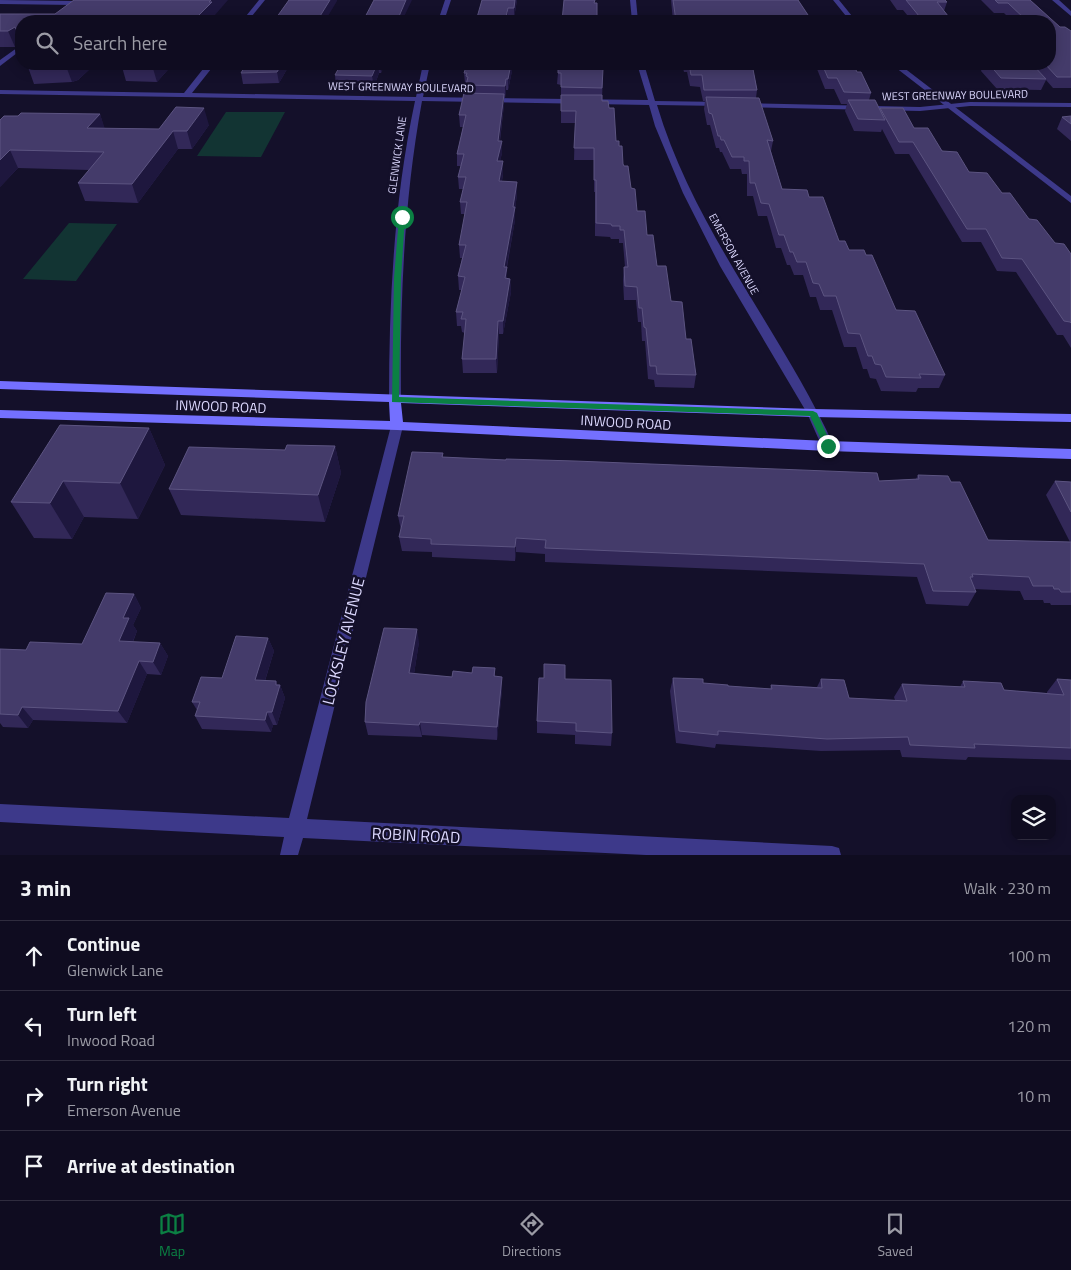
<!DOCTYPE html>
<html lang="en">
<head>
<meta charset="utf-8">
<style>
  :root { --surface:#0f0c20; --page:#181529; --text:#f1f3f6; --muted:#9b9ba5; --line:#2f2c3e; --accent:#0b8043 }
  body { margin:0; font-family:"Titillium Web",sans-serif; background:var(--page); color:var(--text) }
  .controls { position:absolute; right:15px; bottom:15px; display:grid; overflow:hidden; border-radius:10px; box-shadow:0 2px 12px #0003 }
  .controls button { width:45px; height:45px; display:grid; place-items:center; padding:0; border:0; border-bottom:1px solid var(--line); background:var(--surface); color:var(--text); font:25px sans-serif }
  .stop { position:absolute; width:15px; height:15px; margin:-11px; border:4px solid #0b8043; border-radius:50%; background:#fff }
  .stop.end { background:#0b8043; border-color:#fff; box-shadow:0 1px 5px #0008 }
  .list { margin:0; padding:0; list-style:none }
  h2 { display:flex; justify-content:space-between; align-items:center; height:65px; margin:0; padding:0 20px; font-size:21px }
  h2 small { font-size:16px; font-weight:400; color:var(--muted) }
  .list li { display:grid; grid-template-columns:32px 1fr auto; gap:15px; align-items:center; box-sizing:border-box; height:70px; padding:0 20px; border-top:1px solid var(--line) }
  .list b { display:block; font-size:19px; white-space:nowrap }
  .list p { margin:0; font-size:16px; white-space:nowrap; color:var(--muted) }
  .list em { font-size:16px; font-style:normal; color:var(--muted) }
  .icon { flex:none; width:28px; height:28px; fill:none; stroke:currentColor; stroke-width:2; stroke-linecap:round; stroke-linejoin:round }
  .map { position:relative; flex:none; width:1071px; height:855px; overflow:hidden }
  .search { position:absolute; background:var(--surface); box-shadow:0 2px 12px #0003; left:15px; right:15px; top:15px; height:55px; display:flex; align-items:center; gap:12px; box-sizing:border-box; padding:0 18px; border-radius:20px; color:var(--muted); font-size:19px }
  .sheet { height:345px; background:var(--surface) }
  nav { display:flex; justify-content:space-around; align-items:center; box-sizing:border-box; height:70px; border-top:1px solid var(--line); background:var(--surface); font-size:14px; color:var(--muted) }
  nav a { display:grid; justify-items:center; gap:2px }
  nav .on { color:var(--accent) }
  .map>svg:first-child { display:block }
</style>
</head>
<body>
<div class="map">
<svg width="1071" height="855" viewBox="0 0 1071 855">
  <rect width="100%" height="100%" fill="#14102a"/>
  <!-- green -->
  <path fill="#123433" d="M226,112H285L261,157L197,156Z
    M69,223L117,224L76,281L23,279Z"/>
  <g fill="none" stroke-linecap="round" stroke-linejoin="round">
    <!-- minor -->
    <path fill="#3d398a" fill-rule="evenodd" d="M0,0L75,1L78,3L75,5L0,4Z
      M259,0H265L248,21H242Z
      M445,0H451L444,21H438Z
      M630,0H636L638,21H632Z
      M1052,0H1059L1071,11V16Z
      M21,45V50L0,66V60Z
      M207,64H215L192,93L416,97L423,64H430L423,97L648,100L637,64H644L655,101L724,102L725,104L721,106L657,105C694,230 781,330 834,446L833,449H823L807,413L720,266L683,193L655,126L649,105L422,101C404,199 400,300 401,400L395,404L389,400C389,300 394,199 415,101L0,94V90L184,93Z
      M970,102L1071,103V107L970,106L920,111L744,107L740,105L744,103L920,107Z
      M397,422L403,426L307,819L832,846L839,848L841,855H646L303,838L298,855H280L284,837L0,822V804L289,818L391,426Z"/>
    <!-- tertiary -->
    <path fill="#3d398a" fill-rule="evenodd" d="M833,0H839L856,21H850Z
      M891,64H899L1071,196V203Z"/>
    <!-- secondary -->
    <path fill="#7470ff" fill-rule="evenodd" d="M0,381L813,409L1071,414V422L813,417L401,403L403,422L828,441L1071,449V459L828,451L397,430L0,418V410L390,421L389,402L0,389Z"/>
  </g>
  <!-- wall -->
  <path fill="#322858" d="M482,0H517L514,18H508Z
    M671,0H798L812,21H673Z
    M890,0H945L947,2L944,11L952,21H912L903,10H897Z
    M981,0H1030L1060,27L1071,31V88H1053L1046,80L1041,90L997,89L981,71L983,64H1050V21H1012L1004,13H994Z
    M0,14L215,15V17L212,21H21V43L15,47H0Z
    M31,64H173L157,82L126,81L122,67H92L78,80L72,82L34,84L28,67Z
    M244,64H294H290L279,83L243,84L241,73L244,68L243,66Z
    M341,64H385L381,73H379L374,87L336,86L335,75Z
    M682,64H752L757,90L756,98L773,141L771,151L782,189L809,197L839,241L849,250L945,375L939,388H918L916,392L881,391L876,379L870,378L867,369H863L856,347H844L832,310H820L816,297H810L803,275H794L790,265H787L781,248H776L767,216H758L753,196H747V174H742L741,169H730L722,152H720L719,148H716L710,125H707L704,109L705,101H703L700,87L690,86L687,72H684Z
    M815,64H853L857,72L871,93L869,100L879,109L880,108L914,128L969,172L1002,193L1055,243L1071,254V348L1063,335H1057L1016,272L997,271L981,242H962L909,154H895L882,129L881,132L854,131L845,111L847,104H841L834,89H825Z
    M600,69H603L602,101L609,108L616,141L619,146L623,164L637,211L647,235L657,266L686,339L696,375L694,388L655,387L654,380L648,379L645,341H642L641,322H638L636,300H624L623,280L624,267H625L623,243H619V239H611L610,237L595,236V192H594V160H574L575,123H561V85L557,84L558,73Z
    M512,71L508,90H506L505,98H504V105L500,141L502,153L500,161L503,174L502,181L517,194L515,210V220L507,267V278L510,279L511,292L503,334H499L497,373H463L462,359L465,333L462,332L461,326H457L456,312L462,290H459L458,276L462,258H460L459,245L465,214H461L460,202L463,189H459L458,177L461,166H457V154L463,127H460L459,115L466,93L464,73Z
    M100,114L104,128L159,129L209,125L192,149H178L138,203L85,201L78,183L89,170L18,168L0,187L18,116Z
    M1071,116V141L1057,129L1062,117Z
    M149,428L165,465L138,519L84,517L72,539L34,538L11,502Z
    M335,446L341,473L325,522L181,515L169,489L285,450Z
    M443,453V457L879,481L916,479L918,475L951,482L988,540L1070,542L1046,495L1055,481L1071,482V605H1051L1050,603H1044L1043,600H1024L1020,591L974,589L976,592L968,606L926,604L917,577L545,562V554L516,552L515,561L432,557V552L402,551L399,537L401,530L398,516Z
    M134,594L141,608L133,625L137,631L133,642L160,643L168,656L161,675L147,674L127,723L33,720L28,728L3,727L0,723V649L26,650L82,644Z
    M268,638L274,651L265,681L280,685L285,698L277,725H273L271,732L202,729L195,716L197,710L192,702L222,678Z
    M419,642L414,674L452,677L495,668V676L502,690L497,740L422,735V737L368,735L365,722Z
    M673,678L703,683L728,686L770,689L771,685L817,687L821,679L849,698L895,700L894,697L902,684L960,687L963,681L1004,690L1047,693V692L1057,679L1071,680V760L968,757L966,760L902,757L900,750L821,751L716,744L715,748L676,743L670,691Z
    M565,679L612,733L611,746L575,744V735L537,733V721Z"/>
  <!-- shaded-wall -->
  <path fill="#1e173e" d="M211,0H228L215,15V17L212,21H193Z
    M330,0H337V1L325,21H317Z
    M406,0H412L402,21H397Z
    M515,0H517L514,18V8Z
    M508,8L507,21H505Z
    M15,27L21,43L15,47L8,31Z
    M71,64H90L92,67L78,80L72,82L66,66Z
    M153,64H173L157,82L152,65Z
    M282,64H290L279,83L277,72Z
    M377,64H378L379,73L374,87L372,76Z
    M380,64H385L381,73Z
    M511,64H512V71L508,90V79Z
    M506,79V90L505,98V86Z
    M504,94V105L498,153V141Z
    M204,108L209,125L192,149L187,131Z
    M100,114L106,132L87,128Z
    M173,131L178,149L138,203L132,184Z
    M502,141V153L497,174V161Z
    M10,150L18,168L0,187V160Z
    M503,161V174L499,194V181Z
    M517,182V194L515,210V220L504,281V267Z
    M507,267V281L505,278Z
    M510,279L511,292L503,334V321Z
    M498,321L499,334L497,373L496,359Z
    M149,428L165,465L138,519L120,483Z
    M335,446L341,473L325,522L318,495Z
    M63,481L84,517L72,539L50,503Z
    M516,538V552L515,561V547Z
    M134,594L141,608L133,625L137,631L127,655L119,641L123,618Z
    M417,629L419,642L412,686L409,673Z
    M268,638L274,651L261,693L255,680Z
    M160,643L168,656L161,675L153,662Z
    M139,661L147,674L127,723L118,711Z
    M502,677V690L497,740V727Z
    M276,681L279,688L280,685L285,698L277,725L272,712Z
    M22,707L33,720L28,728L18,715Z
    M267,712L273,725L271,732L265,720Z
    M420,722L422,735V737L419,725Z"/>
  <!-- building -->
  <path fill="#443b6a" stroke="#5c5481" d="M74,0H211L209,2H212L193,21H21V32L17,31L15,27L8,31H0V14H55Z
    M289,0H330L317,21H274Z
    M374,0H406L397,21H363Z
    M482,0H515L514,8H508L505,21H476Z
    M564,0H595L594,3H597V21H562Z
    M673,0H798L812,21H676Z
    M906,0H945L947,2H937L952,21H928L924,16H919Z
    M995,0H1030L1060,27H1065L1071,31V77H1057L1045,64H1050V21H1027L1008,3H998Z
    M31,64H71L66,66L28,67Z
    M122,64H153L152,65H121Z
    M244,64H282L277,72L241,73L245,66H243Z
    M341,64H377L372,76L335,75Z
    M467,64H511L508,79H506L505,86L466,85L468,77L466,76L467,73H464Z
    M558,64H599L600,69H603L602,88L561,87V73H558Z
    M689,64H752L757,90H704L702,75H691Z
    M822,64H853L857,72H861L871,93L844,92L837,78H828Z
    M989,64H1032L1046,79L1001,78Z
    M464,93L504,94L498,141H502L497,161H503L499,181L517,182L513,207H515L504,267H507L505,278L510,279L503,321H498L496,359H462L466,319H461L463,312H456L465,277L458,276L466,245H459L467,202H460L466,177H458L464,154H457L466,115H459Z
    M561,95H602V101H608L609,108H614L616,141H619V146H622L623,164L624,166H628L631,188L635,189L637,211H645L647,235H653L657,266H666L671,301L682,302L686,339H691L696,375L657,374L656,366H650L646,328L644,327L642,308H639L637,287L625,286L624,267H628L624,230H620V226H612L611,224L596,223V180H594V148H574L576,111H561Z
    M706,97L759,98L773,141L767,140L782,189L807,190L809,197H823L839,241H845L849,250H864L866,255H872L896,310L915,311L945,375L919,374L921,378L886,377L881,365L875,364L872,356H868L860,334L848,333L836,296H824L819,284L813,283L806,262H797L793,252H790L784,235H779L769,204L761,203L755,183H750L749,161H744V157H732L724,140H721L720,136H718L712,114L709,113Z
    M848,100H875L885,120L858,119Z
    M176,107L204,108L187,131H173L132,184L78,183L104,152L10,150L0,160V120L4,116H18L21,113L100,114L87,128L159,129Z
    M880,108H903L914,128H928L942,151L957,152L969,172L987,173L1002,193H1010L1029,219L1037,220L1055,243L1064,244L1071,254V323L1070,322L1064,321L1022,259L1002,258L986,229H967L913,142H899Z
    M1071,116V124L1062,117Z
    M60,425L149,428L120,483L63,481L50,503L11,502Z
    M287,445L335,446L318,495L169,489L189,447L285,450Z
    M412,452L443,453L442,457L506,460V459L575,461L877,473L879,481L919,479L918,475L948,476L951,482H960L988,540L1071,542V592H1061L1059,589H1054L1053,586H1033L1029,577L972,574L973,577H970L976,592L933,591L924,564L545,548L546,540L516,538L515,547L431,544V539L399,537L404,516H398Z
    M1055,481L1071,482V512Z
    M106,593L134,594L123,618H129L119,641L160,643L153,662L139,661L118,711L22,707L18,715L0,714V649L26,650L30,642L82,644Z
    M384,628L417,629L409,673L452,677L453,671L472,673L473,667L495,668L494,676L502,677L497,727L420,722L419,725L365,722L366,702Z
    M236,636L268,638L255,680L276,681V685H280L272,712H267L265,720L195,716L200,702H192L201,677L222,678Z
    M544,664L565,665V679L611,680L612,733L576,731V723L537,721L539,678H544Z
    M673,678L703,679V683L728,685V686L772,689L771,685L822,688L821,679L844,680L849,698L907,701L902,684L965,687L963,681L1001,683L1004,690L1064,695L1057,679L1071,680V748L974,744L975,748L910,745L908,737L827,739L718,731V735L679,731Z"/>
  <!-- route -->
  <path fill="#0b8043" d="M402,215L405,217L401,278L399,397L813,411L817,413L832,446L831,448H825L810,416L392,402L394,278L399,217Z"/>
  <g text-anchor="middle" dominant-baseline="central" stroke-width="5" stroke-linejoin="round" paint-order="stroke">
    <!-- far-street labels -->
    <g font-size="11" fill="#ddd9ff" stroke="#14102a">
      <text transform="translate(401 87) rotate(1)">WEST GREENWAY BOULEVARD</text>
      <text transform="translate(955 95) rotate(-1)">WEST GREENWAY BOULEVARD</text>
      <text transform="translate(397 155) rotate(-82)">GLENWICK LANE</text>
      <text transform="translate(734 254) rotate(61)">EMERSON AVENUE</text>
    </g>
    <!-- street labels -->
    <g font-size="14" fill="#ddd9ff" stroke="#14102a">
      <text transform="translate(221 406) rotate(2)">INWOOD ROAD</text>
      <text transform="translate(626 422) rotate(3)">INWOOD ROAD</text>
    </g>
    <!-- near-street labels -->
    <g font-size="16" fill="#ddd9ff" stroke="#14102a">
      <text transform="translate(343 641) rotate(-76)">LOCKSLEY AVENUE</text>
      <text transform="translate(416 835) rotate(3)">ROBIN ROAD</text>
    </g>
  </g>
</svg>
<div class="controls">
<button><svg class="icon" aria-label="layers" viewBox="0 0 24 24"><path d="M12 4l9 5-9 5-9-5zM3 14l9 5 9-5"/></svg></button>
</div>
<div class="stop" style="left:402px;top:217px"></div>
<div class="stop end" style="left:828px;top:446px"></div>
<div class="search"><svg class="icon" aria-label="search" viewBox="0 0 24 24"><circle cx="10" cy="10" r="6"/><path d="M15 15l6 6"/></svg>Search here</div>
</div>
<section class="sheet">
<h2>3 min<small>Walk · 230 m</small></h2>
<ul class="list">
<li><svg class="icon" aria-label="ahead" viewBox="0 0 24 24"><path d="M12 20V5M6 11l6-6 6 6"/></svg><div><b>Continue</b><p>Glenwick Lane</p></div><em>100 m</em></li>
<li><svg class="icon" aria-label="left" viewBox="0 0 24 24"><path d="M17 20v-9H6M10 6l-5 5 5 5"/></svg><div><b>Turn left</b><p>Inwood Road</p></div><em>120 m</em></li>
<li><svg class="icon" aria-label="right" viewBox="0 0 24 24"><path d="M7 20v-9h11M14 6l5 5-5 5"/></svg><div><b>Turn right</b><p>Emerson Avenue</p></div><em>10 m</em></li>
<li><svg class="icon" aria-label="arrive" viewBox="0 0 24 24"><path d="M6 21V4h12l-3 4 3 4H6"/></svg><div><b>Arrive at destination</b></div></li>
</ul>
</section>
<nav>
<a class="on"><svg class="icon" aria-label="map" viewBox="0 0 24 24"><path d="M3 6l6-2 6 2 6-2v14l-6 2-6-2-6 2zM9 4v14M15 6v14"/></svg>Map</a>
<a><svg class="icon" aria-label="directions" viewBox="0 0 24 24"><path d="M12 3l9 9-9 9-9-9zM9 14v-3h6M13 9l2 2-2 2"/></svg>Directions</a>
<a><svg class="icon" aria-label="saved" viewBox="0 0 24 24"><path d="M7 4h10v16l-5-4-5 4z"/></svg>Saved</a>
</nav>
</body>
</html>
